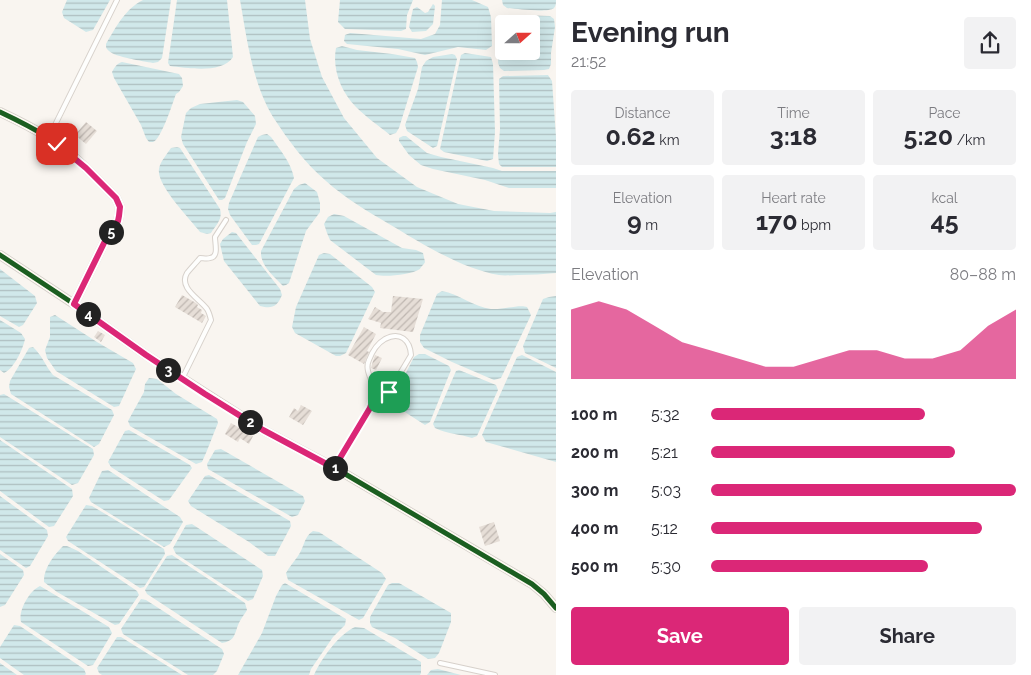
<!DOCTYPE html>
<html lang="en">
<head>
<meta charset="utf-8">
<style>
  :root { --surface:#fff; --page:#f2f2f3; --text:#2b2b33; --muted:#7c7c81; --accent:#db2777 }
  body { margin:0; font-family:Raleway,sans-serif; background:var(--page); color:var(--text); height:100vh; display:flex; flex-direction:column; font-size:19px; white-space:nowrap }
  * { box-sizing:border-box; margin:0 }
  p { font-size:16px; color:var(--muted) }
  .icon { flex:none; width:28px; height:28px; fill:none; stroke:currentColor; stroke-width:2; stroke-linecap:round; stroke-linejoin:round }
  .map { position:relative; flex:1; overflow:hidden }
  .drawer { display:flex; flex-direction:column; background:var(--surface); width:475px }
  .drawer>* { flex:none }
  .needle { width:32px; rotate:69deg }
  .tools { position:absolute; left:495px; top:15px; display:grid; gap:10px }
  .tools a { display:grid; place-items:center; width:45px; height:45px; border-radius:5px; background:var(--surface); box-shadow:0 5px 20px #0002; font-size:25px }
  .pin { position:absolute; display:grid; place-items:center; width:42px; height:42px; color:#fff; margin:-21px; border-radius:10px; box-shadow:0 2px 8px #0006 }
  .km { position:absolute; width:25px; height:25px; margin:-12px; border-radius:50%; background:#222; color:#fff; font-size:14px; line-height:25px; text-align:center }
  .round { display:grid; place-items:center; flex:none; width:52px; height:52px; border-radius:5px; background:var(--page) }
  .head { display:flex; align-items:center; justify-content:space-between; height:85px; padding:0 15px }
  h1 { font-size:28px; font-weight:700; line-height:38px }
  .figures { display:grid; grid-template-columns:repeat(3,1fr); gap:8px; height:85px; padding:5px 15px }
  .figures div { display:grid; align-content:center; border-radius:5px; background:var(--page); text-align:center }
  .figures b { font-size:25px; font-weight:700 }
  .figures small { font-size:14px; font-weight:400 }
  .figures p { font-size:14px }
  .chart { height:140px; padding:10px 15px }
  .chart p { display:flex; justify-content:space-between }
  .chart svg { width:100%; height:90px; margin-top:5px; fill:var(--accent); opacity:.7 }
  .cta { display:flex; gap:10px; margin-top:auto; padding:10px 15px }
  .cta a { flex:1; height:58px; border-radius:5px; background:var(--accent); color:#fff; font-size:20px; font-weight:700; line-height:58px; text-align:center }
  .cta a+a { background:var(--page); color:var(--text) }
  ul { padding:0 15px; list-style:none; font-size:16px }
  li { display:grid; grid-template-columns:80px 60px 1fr; align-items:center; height:38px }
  li i { height:12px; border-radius:6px; background:var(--accent) }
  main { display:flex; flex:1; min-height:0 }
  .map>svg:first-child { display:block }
  .water { fill:url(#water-rules); fill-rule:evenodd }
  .building { fill:url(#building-hatch) }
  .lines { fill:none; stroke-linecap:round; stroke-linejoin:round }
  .lane-casing { stroke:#d7d1cb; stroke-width:6 }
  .street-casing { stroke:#d7d1cb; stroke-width:10 }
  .lane { stroke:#fefefd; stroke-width:4 }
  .street { stroke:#fefefd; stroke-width:8 }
  .cycleway-casing { stroke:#fffaf3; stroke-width:8 }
  .cycleway { stroke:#1b5e20; stroke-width:5 }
  .route-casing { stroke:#fff; stroke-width:10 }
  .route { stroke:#db2777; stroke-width:6 }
</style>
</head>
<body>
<main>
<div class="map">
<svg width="556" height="675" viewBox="0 0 556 675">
  <defs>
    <pattern id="water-rules" width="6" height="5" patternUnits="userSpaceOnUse" patternTransform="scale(1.25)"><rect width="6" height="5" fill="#d0e8ea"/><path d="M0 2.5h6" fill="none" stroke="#aebfc0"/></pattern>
    <pattern id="building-hatch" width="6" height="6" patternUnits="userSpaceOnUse" patternTransform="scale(1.25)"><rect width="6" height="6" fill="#e6ded7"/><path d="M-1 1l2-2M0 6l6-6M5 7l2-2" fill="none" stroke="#bfb7b1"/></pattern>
  </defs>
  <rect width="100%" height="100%" fill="#f9f5f0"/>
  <path class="water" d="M67 0H110L93 30 86 32 64 18 62 12Z
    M143 0H171L162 58 158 62 153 63C143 61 115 57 109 51 106 48 106 48 106 44 116 27 125 9 143 0Z
    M177 0H227L233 57C222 74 188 68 170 66L168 63Z
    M240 0H305L310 39 322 77 344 118 377 158 417 187 458 204 494 211 550 213 556 212V273C543 274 531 275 518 275 512 275 505 276 499 275 462 269 421 243 389 224 367 211 345 198 326 181 305 163 288 140 273 117 252 82 247 39 240 0Z
    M340 0H413L407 15 406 29 401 31 345 29 338 22Z
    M442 0H472L488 7 491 17 492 46 486 50 458 47 425 55 398 49 347 44 344 41 345 35 350 33 421 39 435 34 440 25Z
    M502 0H556C556 3 556 6 554 8 548 13 517 9 507 8L503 5Z
    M433 4 435 6 433 24 426 31 412 32 409 27 413 9 417 7 425 13 428 12Z
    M512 15 550 16 554 19 555 27 551 53V64L549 69 544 70 504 71 500 68 498 63 500 24 504 18ZM504 24H531V51H504Z
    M342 46 357 50 392 54 415 58 417 62 418 67 399 128 396 133 390 135C379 126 366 117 356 107 341 92 332 69 336 48Z
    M465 53 491 57 493 64 495 132 493 159 487 161 444 152 440 149 461 55Z
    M452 54 455 55 457 59 437 146 433 148 407 131 405 125 418 89 422 67 426 61 433 57Z
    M122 62 179 74 182 78 183 86 179 92 176 94C173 102 161 140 153 142 152 142 151 142 149 142L146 138 141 125 114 78 112 72C115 67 116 64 122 62Z
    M548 75 552 81 556 137V167H502L499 164 498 154 500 129 499 79 503 76Z
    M237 100 243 102 255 116 256 124 247 142 225 198 222 200H219L183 144 181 137 186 113 191 108 200 104Z
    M267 134 271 137C280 150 291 162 294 178L259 244 256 245H252L230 215 228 209 229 203 258 137 262 135Z
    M403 136H406L427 153 441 157 493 168 502 171H556V188H509L485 180 433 169 421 165 409 155 399 141V138Z
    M177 147 180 148 220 209C223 219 216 225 211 233L207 234 200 232C190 219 156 185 159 169 160 162 167 154 171 148Z
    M305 183 317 192 320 203V212L306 231 289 283 286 285 283 286C274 276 260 266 261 251L294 189 299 185Z
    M334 214 344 216 402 248 416 250 423 253 425 262C425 263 420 268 420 269 411 275 386 277 376 275L330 240 327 233 324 224 328 217Z
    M232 232 236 233 280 289 282 295C277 307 272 309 260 306L224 261 220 244 223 239Z
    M324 253 330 254 372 287 375 292 346 353 340 356H336L295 333 292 327 296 307 319 255Z
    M0 269 35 296 37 303 23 325 19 327 0 316Z
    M442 291C459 294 474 307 491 309 501 310 520 304 527 307L531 315 501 378 494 380 452 362 424 348 420 342V335L437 294Z
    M556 296V368L525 353 523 346 543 299 549 297Z
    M55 315 97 342 133 363 136 369 119 406 114 407 56 371 47 358 45 350 50 337V317Z
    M0 320 21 333 25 339C23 349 14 369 4 373L0 370Z
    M33 347C42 355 46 367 53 375L112 410 114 415 99 444 94 447 11 394 9 387 10 381 29 348Z
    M419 354H425L449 366 451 370 430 422 425 425 397 407 394 401V396L414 357Z
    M522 355 556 372V462L486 442 482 435 517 357Z
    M459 370 496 385 498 390 477 436 472 438C460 434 447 434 435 428L433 424 456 371Z
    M149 378 157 379 176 394 217 419 218 423C212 437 208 449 202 462L196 464 130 426 128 421 144 392 145 384Z
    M4 394 93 449 94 455 78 483 72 485 0 437V395Z
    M129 430 190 465 192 468 169 500 164 501 111 467 108 462 125 431Z
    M0 440 72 489 73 496 54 526 49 527 0 491Z
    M221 449 303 496 305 501 298 515 292 517 208 469 207 464 215 450Z
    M108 470 180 517 183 522 170 544 164 547 91 502 89 498 102 471Z
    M209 475 290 521 291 526 275 556H268L249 542 191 506 188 501 205 476Z
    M0 496 47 530 48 536 30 566 26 568 0 550Z
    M86 505 92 506 164 549 165 554 144 587 140 588 68 541 66 537Z
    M192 524 262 570 263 576 253 599 248 601 176 554 173 548 186 525Z
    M313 531 319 532 382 573 386 579 363 618 359 620 288 580 286 573C289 567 294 562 298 556 304 548 304 536 313 531Z
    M63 546H67L78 551 137 591 139 595 119 624 115 625 57 592 44 582C43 569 54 555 63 546Z
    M0 554 23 570 24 575 5 605 0 607Z
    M172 555 245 603 247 610C244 615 239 621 237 628 234 637 233 641 222 643L147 594 145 590 167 556Z
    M285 583 346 619 345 625 333 637 311 669 309 675H238L262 633 276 596 282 585Z
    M392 583H399L451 613V622L439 653 435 658 428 659 395 638 372 627 370 623V617L388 585Z
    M40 586 109 627 112 633 93 665 88 666 21 622C18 611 29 591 40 586Z
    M141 599 146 600 222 649 224 654 217 671 213 675H188L123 634 121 629Z
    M14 625 20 626 84 669 86 674 85 675H24L0 658V647Z
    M355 627 364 628 421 662V673L420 675H314C321 659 339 634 355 627Z
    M117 637H121L182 675H102L99 673 97 668Z
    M0 663 17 675H0Z
    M438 669 461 675H427L431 670Z"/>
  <path class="building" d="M86 122 97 131 86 144 75 135Z
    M182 295 196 303 198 305 197 307 202 310 201 313 206 316 202 323 175 307Z
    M393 296 423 299 413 332 380 328 381 323 368 319 375 307 383 312H391Z
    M364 327 376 334 367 351 369 352 364 364 348 355Z
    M98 331 105 335 101 342 94 337Z
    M375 355 382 358 376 370 371 368 373 361Z
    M301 405 312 411 303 425 289 417 294 408 298 411Z
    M231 423 253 436 249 444 240 438 238 442 225 434Z
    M494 522 500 541 485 546 479 527Z"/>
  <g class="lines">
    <g class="lane-casing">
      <path id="lane" d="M49 137 117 0
        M182 379 211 320C210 316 209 312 207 309 200 299 178 288 187 273 191 268 196 263 200 258 203 258 207 259 210 258 219 257 215 244 215 237L226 220
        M335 468C343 454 351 439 360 425 365 416 372 407 374 397 377 384 363 372 369 360 372 352 378 343 385 339 400 331 410 340 411 355L389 392 384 395 374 396
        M440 663 495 675"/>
    </g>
    <g class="street-casing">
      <path id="street" d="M0 112C17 120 33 128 49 138 74 154 95 177 116 198L120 207 119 216 118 221 106 239 74 304
        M0 255 74 304 146 355 263 430 335 468 532 584 544 594 556 608"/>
    </g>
    <use href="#lane" class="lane"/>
    <use href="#street" class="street"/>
    <g class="cycleway-casing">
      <path id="cycleway" d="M0 112C17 120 33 128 49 138 74 154 95 177 116 198L120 207 119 216 118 221 106 239 74 304
        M0 255 74 304 146 355 263 430 335 468 532 584 544 594 556 608"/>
    </g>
    <use href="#cycleway" class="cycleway"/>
  </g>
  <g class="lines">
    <g class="route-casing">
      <path id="route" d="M57 144 86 168 116 198 120 207 119 216 118 221 106 239 74 304 146 355 205 394 263 430 334 468 370 408 374 396 384 395 389 392"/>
    </g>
    <use href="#route" class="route"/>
  </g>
</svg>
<div class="tools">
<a><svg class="needle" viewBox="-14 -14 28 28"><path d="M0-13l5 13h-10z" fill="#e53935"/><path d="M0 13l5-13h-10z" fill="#7c7c81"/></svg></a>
</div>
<div class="pin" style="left:389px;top:392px;background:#1e9e55"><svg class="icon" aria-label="arrive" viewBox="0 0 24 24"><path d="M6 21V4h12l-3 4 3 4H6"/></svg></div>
<div class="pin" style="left:57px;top:144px;background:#d93025"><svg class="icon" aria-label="check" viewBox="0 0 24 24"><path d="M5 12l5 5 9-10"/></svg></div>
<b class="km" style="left:335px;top:468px">1</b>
<b class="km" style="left:250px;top:422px">2</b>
<b class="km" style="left:168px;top:370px">3</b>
<b class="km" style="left:88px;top:314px">4</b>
<b class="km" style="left:111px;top:232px">5</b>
</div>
<section class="drawer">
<div class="head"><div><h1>Evening run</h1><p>21:52</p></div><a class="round"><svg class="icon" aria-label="share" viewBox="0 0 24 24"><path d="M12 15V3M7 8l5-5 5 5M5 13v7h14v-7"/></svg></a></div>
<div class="figures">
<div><p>Distance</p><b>0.62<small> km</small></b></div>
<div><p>Time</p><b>3:18</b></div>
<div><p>Pace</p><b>5:20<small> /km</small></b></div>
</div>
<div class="figures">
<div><p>Elevation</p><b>9<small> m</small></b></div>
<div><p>Heart rate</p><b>170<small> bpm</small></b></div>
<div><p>kcal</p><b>45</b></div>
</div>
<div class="chart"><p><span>Elevation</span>80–88 m</p>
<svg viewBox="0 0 160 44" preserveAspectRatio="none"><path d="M0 44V10L10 6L20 10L30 18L40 26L50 30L60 34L70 38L80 38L90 34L100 30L110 30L120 34L130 34L140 30L150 18L160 10V44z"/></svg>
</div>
<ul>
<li><b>100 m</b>5:32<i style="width:70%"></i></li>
<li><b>200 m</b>5:21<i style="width:80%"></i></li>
<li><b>300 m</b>5:03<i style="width:100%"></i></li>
<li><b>400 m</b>5:12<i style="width:89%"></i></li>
<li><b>500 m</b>5:30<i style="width:71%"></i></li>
</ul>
<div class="cta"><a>Save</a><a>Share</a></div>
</section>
</main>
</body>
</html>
